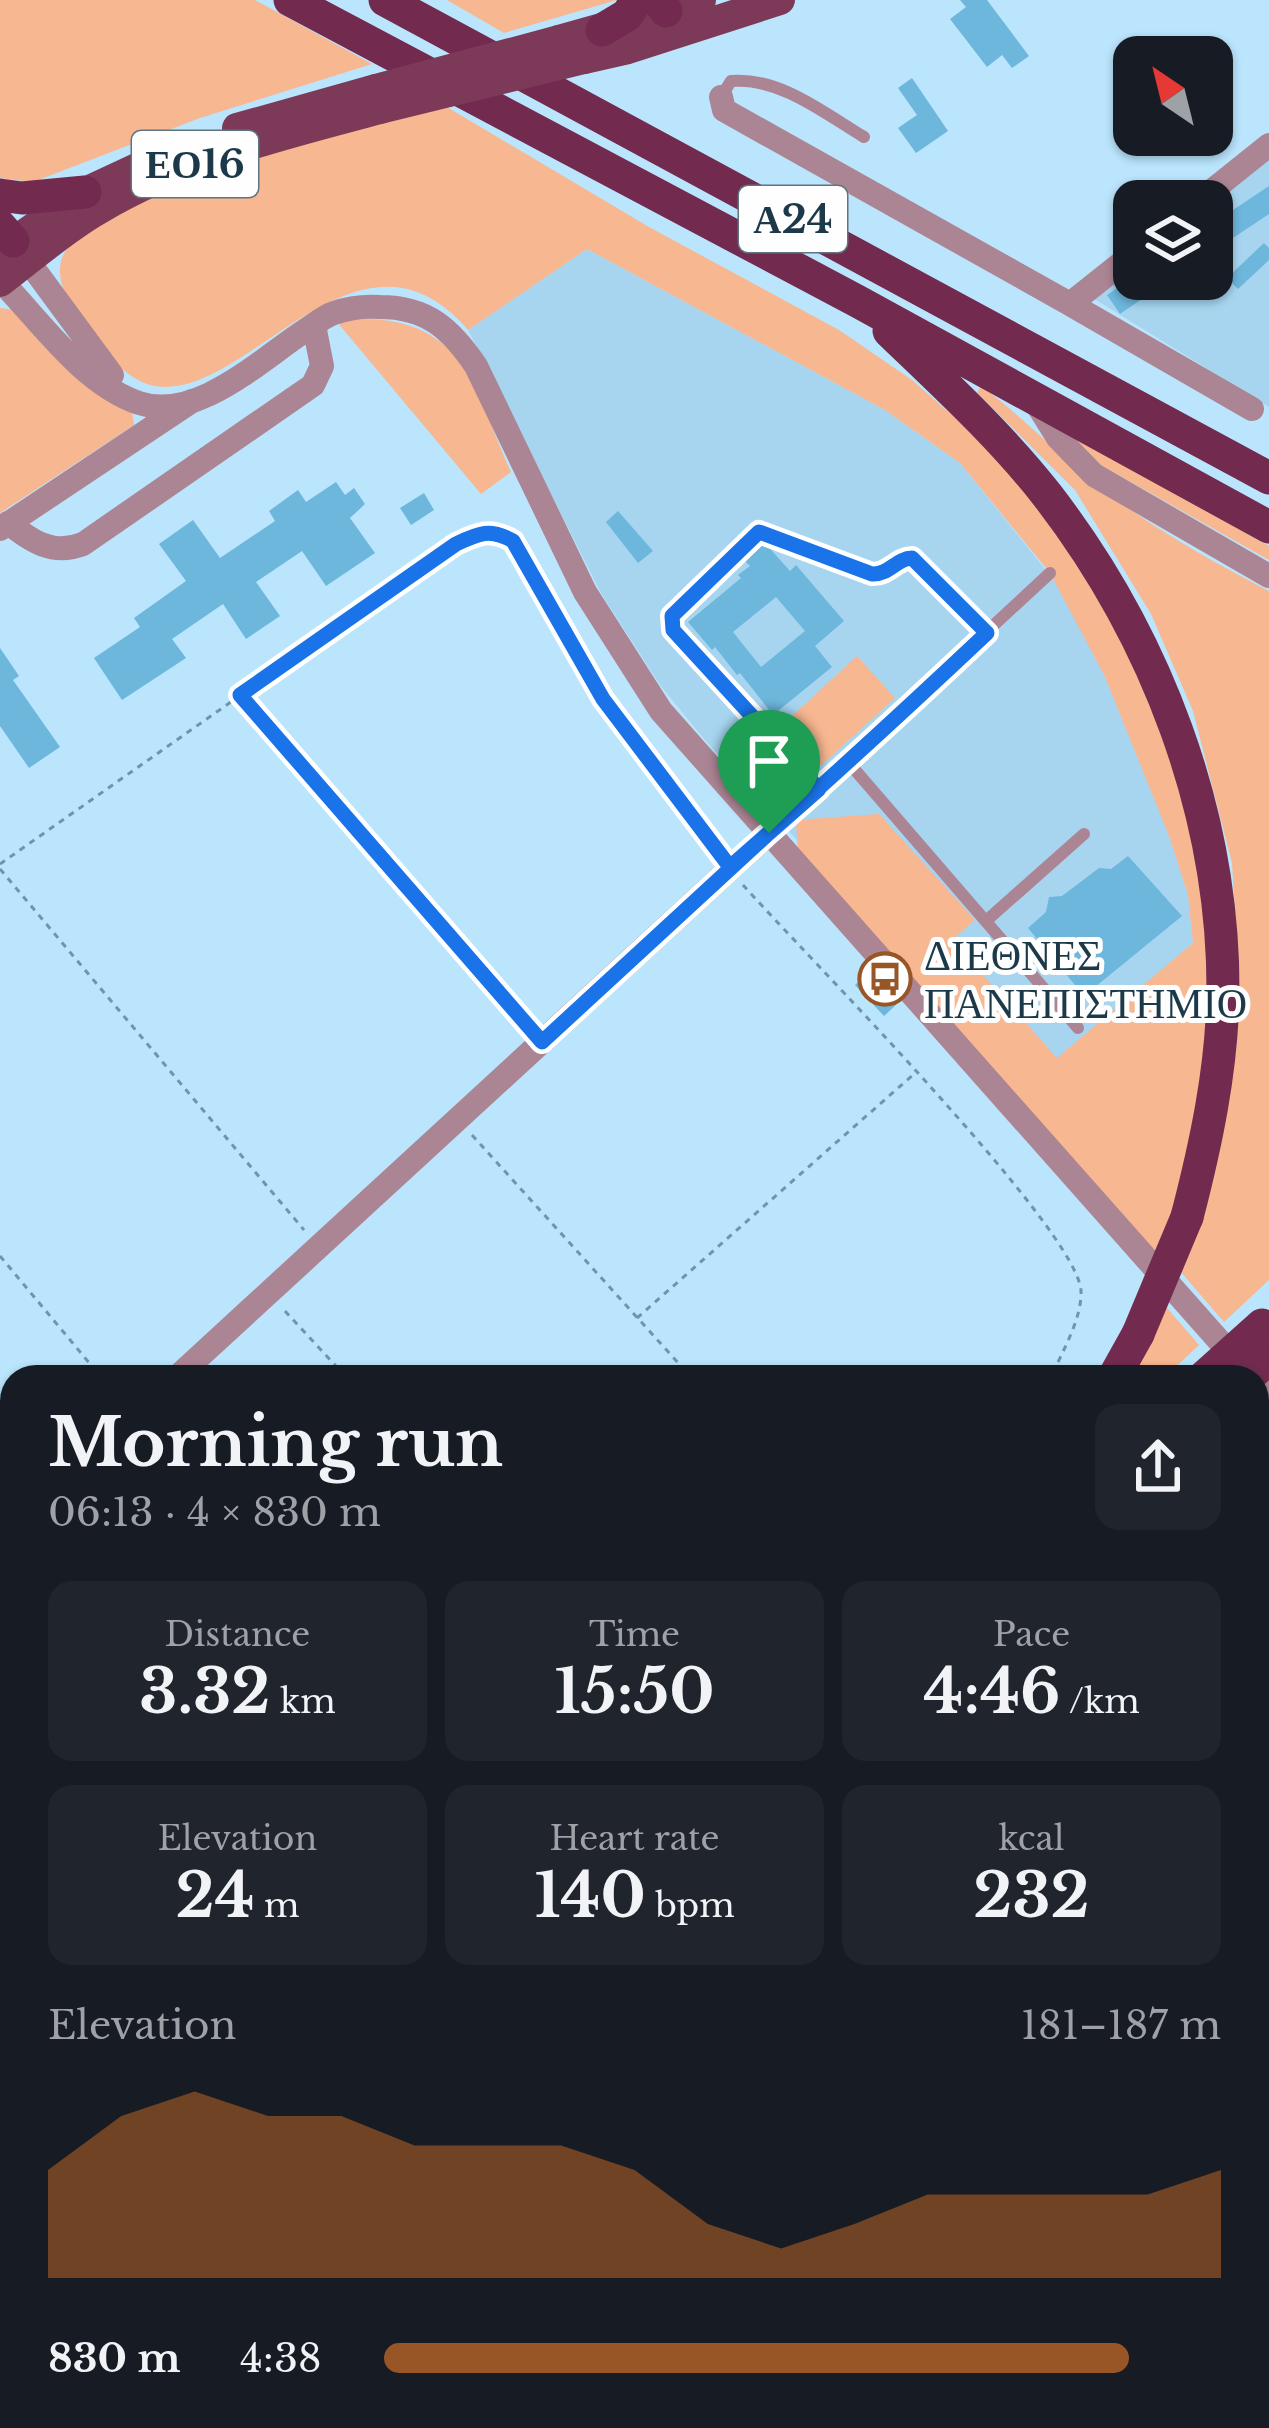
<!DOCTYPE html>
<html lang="en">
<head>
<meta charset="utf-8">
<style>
  :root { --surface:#171b24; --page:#20242c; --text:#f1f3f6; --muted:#9ea1a6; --accent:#985526 }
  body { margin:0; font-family:"Libre Baskerville",serif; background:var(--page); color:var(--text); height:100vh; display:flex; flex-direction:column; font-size:45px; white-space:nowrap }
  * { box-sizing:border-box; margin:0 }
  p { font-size:39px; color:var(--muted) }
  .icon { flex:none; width:66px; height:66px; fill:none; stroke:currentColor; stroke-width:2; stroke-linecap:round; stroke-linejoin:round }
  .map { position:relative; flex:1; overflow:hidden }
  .drawer { position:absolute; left:0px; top:1365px; width:1269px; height:1065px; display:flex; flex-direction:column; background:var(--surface); border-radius:36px 36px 0 0; box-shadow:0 3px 9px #0004 }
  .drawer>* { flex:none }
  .needle { width:78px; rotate:325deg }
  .fabs { position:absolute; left:1113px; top:36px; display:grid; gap:24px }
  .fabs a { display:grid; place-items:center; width:120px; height:120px; border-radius:24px; background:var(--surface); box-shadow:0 3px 9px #0004; font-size:60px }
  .pin { position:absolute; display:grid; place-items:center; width:102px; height:102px; color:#fff; margin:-123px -51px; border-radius:50% 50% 50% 0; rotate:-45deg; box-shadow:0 0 12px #0007 }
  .pin .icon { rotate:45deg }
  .round { display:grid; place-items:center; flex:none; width:126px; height:126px; border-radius:24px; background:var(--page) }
  .summary { display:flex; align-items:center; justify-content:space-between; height:204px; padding:0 48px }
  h1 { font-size:66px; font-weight:700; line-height:90px }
  .stats { display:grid; grid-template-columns:repeat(3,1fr); gap:18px; height:204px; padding:12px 48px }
  .stats div { display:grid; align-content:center; border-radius:24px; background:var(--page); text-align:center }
  .stats b { font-size:60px; font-weight:700 }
  .stats small { font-size:33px; font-weight:400 }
  .stats p { font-size:33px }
  .chart { height:336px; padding:24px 48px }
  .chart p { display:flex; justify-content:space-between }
  .chart svg { width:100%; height:216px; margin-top:12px; fill:var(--accent); opacity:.7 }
  ul { padding:0 48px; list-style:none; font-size:39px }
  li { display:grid; grid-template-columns:192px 144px 1fr; align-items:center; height:90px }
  li i { height:30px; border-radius:15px; background:var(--accent) }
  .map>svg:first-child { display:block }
  .built { fill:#a7d5f0 }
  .green { fill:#f7b790 }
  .building { fill:#6db6dc; fill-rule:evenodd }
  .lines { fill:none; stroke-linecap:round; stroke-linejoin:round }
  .path { stroke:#7095aa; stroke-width:3; stroke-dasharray:6 6; stroke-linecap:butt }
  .service { stroke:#ac8594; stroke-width:12 }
  .minor { stroke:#ac8594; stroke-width:24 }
  .tertiary { stroke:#ac8594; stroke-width:24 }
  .primary { stroke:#7c3a58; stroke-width:30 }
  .trunk { stroke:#722b4e; stroke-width:33 }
  .primary-bridge { stroke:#7c3a58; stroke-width:30 }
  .trunk-bridge { stroke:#722b4e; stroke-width:33 }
  .route-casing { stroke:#fff; stroke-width:24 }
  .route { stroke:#1a73e8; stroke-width:15 }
  .labels { text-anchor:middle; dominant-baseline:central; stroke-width:10; stroke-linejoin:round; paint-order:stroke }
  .shield { fill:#fefefe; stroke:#5f747f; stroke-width:3 }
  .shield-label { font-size:39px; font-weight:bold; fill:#1b3949 }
  .poi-label { font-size:42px; fill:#1b3949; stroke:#fefefe; text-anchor:start }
</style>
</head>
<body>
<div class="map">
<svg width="1269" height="2428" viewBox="0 0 1269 2428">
  <rect width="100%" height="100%" fill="#bae5fd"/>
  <path class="built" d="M1269 157V407L1088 295 1134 260V279H1212V201Z
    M587 249 885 410 960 463 1057 584 1105 677 1169 835 1188 895 1193 943 1152 1191 796 839 704 739 660 685 602 595 468 330Z
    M1257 2225 1269 2238V2297L1257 2308Z
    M402 2418H576L585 2428H411Z"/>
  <path class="green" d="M0 0H255L372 64 200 118 33 182 0 178Z
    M447 0H617L504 33Z
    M440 103 649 227 839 330 912 380 1003 460 1103 595 1187 793 1208 917 1206 1083 1159 1262 798 853 796 820 879 814 975 920 952 940 1057 1058 1193 943 1188 895 1169 836 1105 677 1050 573 960 463 885 410 587 249 468 330C339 179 207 482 110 355 91 330 53 296 61 261 67 231 173 179 203 168 280 141 362 124 440 103Z
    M0 308 16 310 132 411 134 425 0 513Z
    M362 319C466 319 475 392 511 472L481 494 337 322Z
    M981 386C1019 414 1050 447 1087 477 1142 522 1205 558 1269 591V1280L1224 1322 1180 1271 1236 1051 1240 989 1232 863 1193 711 1151 614 1075 490 977 393Z
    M1064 431 1269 546V560L1090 459Z
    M857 656 895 698 815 771 777 730Z
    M1167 1308 1199 1345 1165 1377H1130Z
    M0 2240 12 2253V2351L0 2361Z"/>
  <path class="building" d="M960 0H987L1029 56 1012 68 1002 55 987 67 950 19 966 7Z
    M912 78 948 131 916 153 898 128 917 115 898 88Z
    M1269 186V214L1212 252V224Z
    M1264 243 1269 248V260L1238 289 1227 278Z
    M1130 279H1171L1120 314 1107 295Z
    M336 482 345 495 354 488 365 504 350 518 375 553 326 586 302 551 256 582 280 616 246 639 223 604 172 639 186 658 122 700 94 658 140 627 134 618 186 581 159 544 193 520 220 558 275 521 269 511 298 490 306 502Z
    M424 493 434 510 411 525 400 508Z
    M618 511 653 551 638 563 606 522Z
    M765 543 790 571 796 565 844 621 815 646 832 667 773 715 740 673 737 675 715 647 712 650 688 622 741 578 738 575 750 566 744 560ZM776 597 805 631 761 667 733 632Z
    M0 648 19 676 13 680 60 747 29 768 0 726Z
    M1128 856 1182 916 1084 996 1028 928 1046 912 1049 897 1062 896 1099 868 1111 869Z
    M870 971 898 1003 884 1016 855 985Z"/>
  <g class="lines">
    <path class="path" d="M241 696 526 1024
      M0 864 456 544C479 533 490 527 513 541L603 699 716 849
      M0 869 304 1230
      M743 885C799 948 1078 1229 1081 1291 1082 1319 1062 1352 1051 1377
      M472 1135 691 1377
      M0 1256 101 1377
      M285 1311 346 1377
      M637 1318 914 1074
      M0 2374 12 2363"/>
    <path class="service" d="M721 97 731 81C780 77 824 113 864 137
      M849 763 1078 1028
      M819 789 671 626 672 616 753 536 765 532 872 574C889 575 897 558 912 558L987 633
      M769 833 1050 573
      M986 921 1084 834"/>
    <path class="minor" d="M721 97 724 110 1070 304
      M1199 201 1269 145
      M1134 253 1070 304 1252 409
      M1033 398 1058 438 1094 475 1269 576
      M8 523C32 541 52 556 83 544L313 385 322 366 314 325
      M0 529 192 401
      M177 1377 769 833
      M0 1541 12 1529
      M0 1566 12 1579"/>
    <path class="tertiary" d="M28 261 112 375
      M1 281C41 322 83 384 139 403 196 422 259 361 303 332 313 326 324 316 334 313 348 308 366 306 380 307 427 307 451 329 476 366L585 592 661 711 1238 1362
      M1257 1383 1269 1396
      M1257 1443 1269 1432
      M165 2428 176 2418"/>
    <path class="primary" d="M559 40 701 0
      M584 59 628 49 780 0
      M237 128 376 89
      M0 251 85 192 186 145
      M0 282C32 258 63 230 98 210 185 158 283 135 380 109"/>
    <path class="trunk" d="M290 0 857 301 1269 527
      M385 0 1269 478
      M658 0 666 11
      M602 30 627 15 637 0
      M0 195 22 198 85 192
      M0 226 13 241
      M889 331C943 383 1001 436 1047 495 1156 636 1224 813 1223 993 1222 1069 1206 1144 1187 1217
      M1114 1377 1138 1334
      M24 2428 35 2418
      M80 2428 91 2418"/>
    <path class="primary-bridge" d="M376 89 559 40
      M380 109 584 59"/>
    <path class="trunk-bridge" d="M1138 1334 1187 1217
      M1204 1377 1262 1325
      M1248 1377 1269 1358"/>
  </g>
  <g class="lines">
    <g class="route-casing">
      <path id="route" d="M769 833 542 1042 240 695 456 544C479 533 490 528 513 541L603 699 730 867C817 791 902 713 987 633L912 558C897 558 889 575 872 574L759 532 672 616 673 630 819 789 769 833"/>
    </g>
    <use href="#route" class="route"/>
  </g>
  <defs>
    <g id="bus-ring" transform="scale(2.7)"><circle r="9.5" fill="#fefefe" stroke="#985526" stroke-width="1.5"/><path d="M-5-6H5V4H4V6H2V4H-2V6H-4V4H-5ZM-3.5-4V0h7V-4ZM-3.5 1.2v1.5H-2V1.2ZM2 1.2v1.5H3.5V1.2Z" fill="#985526"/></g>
  </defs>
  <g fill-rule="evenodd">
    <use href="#bus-ring" x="885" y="979"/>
  </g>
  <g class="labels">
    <g class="shield">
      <rect x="132" y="131" width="126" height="66" rx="9"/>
      <rect x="739" y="186" width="108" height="66" rx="9"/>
    </g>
    <g class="shield-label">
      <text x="195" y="164">ΕΟ16</text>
      <text x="793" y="219">Α24</text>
    </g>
    <g class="poi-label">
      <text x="924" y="955">ΔΙΕΘΝΕΣ<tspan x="924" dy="48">ΠΑΝΕΠΙΣΤΗΜΙΟ</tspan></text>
    </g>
  </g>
</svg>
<div class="fabs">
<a><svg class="needle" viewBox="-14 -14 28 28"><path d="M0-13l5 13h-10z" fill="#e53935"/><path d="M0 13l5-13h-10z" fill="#9ea1a6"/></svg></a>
<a><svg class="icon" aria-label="layers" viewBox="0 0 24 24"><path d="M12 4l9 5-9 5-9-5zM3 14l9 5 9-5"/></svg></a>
</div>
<div class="pin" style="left:769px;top:833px;background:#1e9e55"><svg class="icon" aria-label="arrive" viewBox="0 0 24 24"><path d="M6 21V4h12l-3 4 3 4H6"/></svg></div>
<section class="drawer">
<div class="summary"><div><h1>Morning run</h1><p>06:13 · 4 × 830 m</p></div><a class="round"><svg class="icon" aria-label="share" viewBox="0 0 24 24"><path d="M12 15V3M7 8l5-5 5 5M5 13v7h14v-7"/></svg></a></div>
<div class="stats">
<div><p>Distance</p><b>3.32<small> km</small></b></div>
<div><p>Time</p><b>15:50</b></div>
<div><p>Pace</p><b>4:46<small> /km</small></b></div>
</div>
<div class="stats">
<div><p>Elevation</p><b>24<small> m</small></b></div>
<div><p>Heart rate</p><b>140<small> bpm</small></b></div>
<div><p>kcal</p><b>232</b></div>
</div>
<div class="chart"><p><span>Elevation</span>181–187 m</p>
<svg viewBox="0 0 160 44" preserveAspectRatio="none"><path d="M0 44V22L10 11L20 6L30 11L40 11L50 17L60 17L70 17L80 22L90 33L100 38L110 33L120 27L130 27L140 27L150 27L160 22V44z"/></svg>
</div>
<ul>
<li><b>830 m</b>4:38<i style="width:89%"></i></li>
</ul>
</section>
</div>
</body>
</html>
